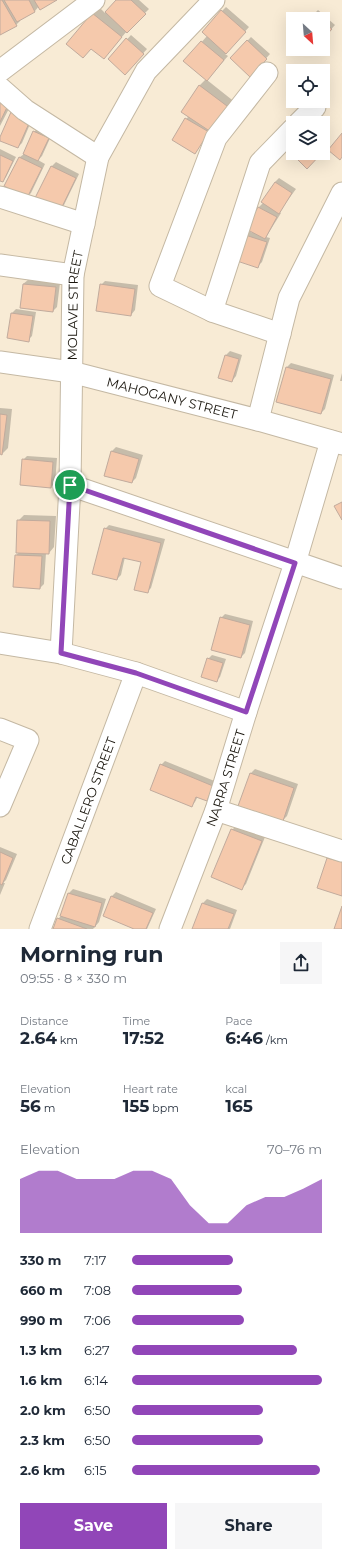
<!DOCTYPE html>
<html lang="en">
<head>
<meta charset="utf-8">
<style>
  :root { --surface:#fff; --page:#f6f6f7; --text:#1f2937; --muted:#747a83; --accent:#9146b8 }
  body { margin:0; font-family:Montserrat,sans-serif; background:var(--page); color:var(--text); height:100vh; display:flex; flex-direction:column; font-size:15px; white-space:nowrap }
  * { box-sizing:border-box; margin:0 }
  p { font-size:13px; color:var(--muted) }
  .icon { flex:none; width:22px; height:22px; fill:none; stroke:currentColor; stroke-width:2; stroke-linecap:round; stroke-linejoin:round }
  .map { position:relative; height:929px; overflow:hidden }
  .drawer { display:flex; flex-direction:column; background:var(--surface); flex:1 }
  .drawer>* { flex:none }
  .needle { width:26px; rotate:154deg }
  .buttons { position:absolute; left:286px; top:12px; display:grid; gap:8px }
  .buttons a { display:grid; place-items:center; width:44px; height:44px; border-radius:0px; background:var(--surface); box-shadow:0 4px 16px #0002; font-size:20px }
  .pin { position:absolute; display:grid; place-items:center; width:34px; height:34px; color:#fff; margin:-17px; border:2px solid #fff; border-radius:50%; box-shadow:0 1px 4px #0007 }
  .round { display:grid; place-items:center; flex:none; width:42px; height:42px; border-radius:0px; background:var(--page) }
  .headline { display:flex; align-items:center; justify-content:space-between; height:68px; padding:0 20px }
  h1 { font-size:22px; font-weight:700; line-height:30px }
  .stats { display:grid; grid-template-columns:repeat(3,1fr); gap:6px; height:68px; padding:4px 20px }
  .stats div { display:grid; align-content:center }
  .stats b { font-size:17px; font-weight:700 }
  .stats small { font-size:11px; font-weight:400 }
  .stats p { font-size:11px }
  .chart { height:112px; padding:8px 20px }
  .chart p { display:flex; justify-content:space-between }
  .chart svg { width:100%; height:72px; margin-top:4px; fill:var(--accent); opacity:.7 }
  .primary-button { display:flex; gap:8px; margin-top:auto; padding:8px 20px }
  .primary-button a { flex:1; height:46px; border-radius:0px; background:var(--accent); color:#fff; font-size:16px; font-weight:700; line-height:46px; text-align:center }
  .primary-button a+a { background:var(--page); color:var(--text) }
  ul { padding:0 20px; list-style:none; font-size:13px }
  li { display:grid; grid-template-columns:64px 48px 1fr; align-items:center; height:30px }
  li i { height:10px; border-radius:5px; background:var(--accent) }
  .map>svg:first-child { display:block }
  .shadow { fill:#0003 }
  .building { fill:#f5c9ac; stroke:#c1ab9d }
  .lines { fill:none; stroke-linecap:round; stroke-linejoin:round }
  .minor-casing { stroke:#c4b8a3; stroke-width:23 }
  .minor { stroke:#fff; stroke-width:21 }
  .route-casing { stroke:#fff; stroke-width:8 }
  .route { stroke:#9146b8; stroke-width:5 }
  .labels { text-anchor:middle; dominant-baseline:central; stroke-width:4; stroke-linejoin:round; paint-order:stroke }
  .street-label { font-size:13px; fill:#1a160e; stroke:#fff }
</style>
</head>
<body>
<div class="map">
<svg width="342" height="929" viewBox="0 0 342 929">
  <rect width="100%" height="100%" fill="#f8ebd5"/>
  <path class="shadow" d="M0 0H55L39 6 35 11 19 20 20 21 16 25 0 34Z
    M117 0H139L149 9 127 31 109 52 68 44 99 7 105 13Z
    M226 7 249 27 225 54 228 56 207 80 236 103 210 130 195 153 186 119 189 116 183 112 200 85 206 79 185 61 207 36 222 11Z
    M318 10 335 25 323 38V19H309Z
    M131 35 147 49 129 69 109 59Z
    M251 37 270 54 250 76 231 58Z
    M306 49H313L309 52Z
    M0 90 15 97 0 126Z
    M33 117 22 143 18 147 0 140Z
    M38 128 52 134 42 156 38 160 45 164 31 193 27 197 6 186 20 157 24 154 34 132Z
    M323 137 330 144 323 151Z
    M0 149 16 157 6 177 2 181 0 180Z
    M56 162 79 174 64 205 60 209 36 198 52 166Z
    M279 178 296 189 279 212 281 213 266 237 270 238 262 262 258 266 244 230 254 233 247 228 259 207 263 203 275 182Z
    M28 280 60 283 57 307 53 311 23 284Z
    M105 281 138 285 135 310 131 315 101 285Z
    M16 309 36 312 32 336 28 340 8 337 12 313Z
    M230 351 242 355 236 376 232 381 219 377 226 355Z
    M291 363 334 375 325 409 321 413 287 367Z
    M342 373V381H340Z
    M0 408 12 409 8 448 2 454 0 453Z
    M116 447 143 455 136 478 132 482 105 475 112 451Z
    M27 456 57 458 55 483 51 487 23 460Z
    M24 515 56 516 54 547 49 553H46L44 584 40 588 16 555 20 552 18 521Z
    M109 525 165 539 151 588 147 592 142 562 125 557 121 575 117 579 105 529Z
    M225 614 253 621 245 653 241 657 221 618Z
    M212 655 226 659 220 677 216 681 208 659Z
    M165 761 217 782 211 796 207 800 198 796 195 802 191 806 161 765Z
    M255 769 298 784 287 816 283 820 251 773Z
    M236 826 265 837 246 884 242 888 232 830Z
    M0 847 17 854 6 880 3 883H5L0 895Z
    M73 889 106 899 99 922 93 929H54L58 919 62 915 69 893Z
    M116 892 156 909 147 929H136L104 916 112 896Z
    M207 899 237 910 230 929H193L203 903Z"/>
  <path class="building" d="M0 0H2L17 26 0 35Z
    M4 0H29L35 12 17 22Z
    M34 0H57L40 10Z
    M116 0H131L146 14 127 33 105 12Z
    M221 10 246 32 226 54 202 32Z
    M92 13 122 37 104 59 91 49 83 58 66 44Z
    M313 13 320 19H308Z
    M323 22 332 29 323 39Z
    M126 38 144 54 125 75 108 59Z
    M247 40 267 59 250 77 230 58Z
    M201 41 224 60 207 81 183 61Z
    M199 85 231 109 214 134 181 112Z
    M0 99 9 103 0 122Z
    M11 112 30 121 18 148 0 141V137Z
    M185 118 209 132 195 154 172 140Z
    M33 131 49 138 38 161 23 154Z
    M342 133V157L340 160 328 150Z
    M293 137V153H322L307 169 284 146Z
    M0 155 13 161 3 182 0 181Z
    M19 157 42 168 27 198 4 186Z
    M51 166 76 178 60 211 35 198Z
    M275 182 292 193 279 214 261 202Z
    M258 207 277 217 265 239 246 229Z
    M239 233 267 242 258 268 231 259Z
    M23 284 56 287 53 312 20 308Z
    M100 284 135 289 131 316 96 311Z
    M11 313 33 316 29 342 7 338Z
    M225 355 239 359 232 382 218 378Z
    M286 367 331 379 321 414 276 402Z
    M0 414 7 415 2 455 0 454Z
    M111 451 139 459 132 483 104 476Z
    M22 459 53 462 51 488 20 485Z
    M342 502V520L334 506Z
    M17 520 50 521 49 554 16 553Z
    M104 528 161 543 148 593 134 590 141 562 123 558 117 580 92 574Z
    M15 555 42 556 40 589 13 587Z
    M220 617 250 625 241 658 211 650Z
    M207 658 223 663 217 682 201 677Z
    M160 764 213 786 207 801 196 797 192 807 150 790Z
    M250 773 294 788 283 821 238 806Z
    M231 829 262 841 242 890 211 877Z
    M0 852 13 858 2 885 0 884Z
    M327 858 342 862V896L317 888Z
    M68 893 102 903 95 927 60 916Z
    M111 896 153 913 146 929H134L103 916Z
    M202 903 234 914 228 929H192Z
    M342 906V929H334Z
    M57 918 87 929H53Z"/>
  <g class="lines">
    <g class="minor-casing">
      <g id="minor">
        <path d="M0 71 94 0"/>
        <path d="M267 73 216 138 160 286 212 311 280 334"/>
        <path d="M0 88 25 110 98 157"/>
        <path d="M299 123 315 107"/>
        <path d="M0 197 84 224"/>
        <path d="M0 265 73 275"/>
        <path d="M212 311 260 163 293 129"/>
        <path id="s1" d="M0 362 71 372 258 420 342 444"/>
        <path d="M258 420 289 298 342 193"/>
        <path d="M70 485 342 578"/>
        <path d="M0 643 61 653 136 673 246 712"/>
        <path id="s2" d="M61 653 70 485 73 275 98 157 146 71 214 0"/>
        <path d="M0 729 28 740 0 806"/>
        <path d="M216 810 342 851"/>
        <path id="s3" d="M40 929 136 673"/>
        <path id="s4" d="M170 929 216 810 246 712 295 563 331 441"/>
      </g>
    </g>
    <use href="#minor" class="minor"/>
  </g>
  <g class="lines">
    <g class="route-casing">
      <path id="route" d="M70 485 295 563 246 712 136 673 61 653Z"/>
    </g>
    <use href="#route" class="route"/>
  </g>
  <g class="labels">
    <g class="street-label">
      <text stroke="none"><textPath href="#s2" startOffset="348">MOLAVE STREET</textPath></text>
      <text stroke="none"><textPath href="#s1" startOffset="176">MAHOGANY STREET</textPath></text>
      <text stroke="none"><textPath href="#s4" startOffset="161">NARRA STREET</textPath></text>
      <text stroke="none"><textPath href="#s3" startOffset="137">CABALLERO STREET</textPath></text>
    </g>
  </g>
</svg>
<div class="buttons">
<a><svg class="needle" viewBox="-14 -14 28 28"><path d="M0-13l5 13h-10z" fill="#e53935"/><path d="M0 13l5-13h-10z" fill="#747a83"/></svg></a>
<a><svg class="icon" aria-label="locate" viewBox="0 0 24 24"><circle cx="12" cy="12" r="6"/><path d="M12 2v4M12 18v4M2 12h4M18 12h4"/></svg></a>
<a><svg class="icon" aria-label="layers" viewBox="0 0 24 24"><path d="M12 4l9 5-9 5-9-5zM3 14l9 5 9-5"/></svg></a>
</div>
<div class="pin" style="left:70px;top:485px;background:#1e9e55"><svg class="icon" aria-label="arrive" viewBox="0 0 24 24"><path d="M6 21V4h12l-3 4 3 4H6"/></svg></div>
</div>
<section class="drawer">
<div class="headline"><div><h1>Morning run</h1><p>09:55 · 8 × 330 m</p></div><a class="round"><svg class="icon" aria-label="share" viewBox="0 0 24 24"><path d="M12 15V3M7 8l5-5 5 5M5 13v7h14v-7"/></svg></a></div>
<div class="stats">
<div><p>Distance</p><b>2.64<small> km</small></b></div>
<div><p>Time</p><b>17:52</b></div>
<div><p>Pace</p><b>6:46<small> /km</small></b></div>
</div>
<div class="stats">
<div><p>Elevation</p><b>56<small> m</small></b></div>
<div><p>Heart rate</p><b>155<small> bpm</small></b></div>
<div><p>kcal</p><b>165</b></div>
</div>
<div class="chart"><p><span>Elevation</span>70–76 m</p>
<svg viewBox="0 0 160 44" preserveAspectRatio="none"><path d="M0 44V11L10 6L20 6L30 11L40 11L50 11L60 6L70 6L80 11L90 27L100 38L110 38L120 27L130 22L140 22L150 17L160 11V44z"/></svg>
</div>
<ul>
<li><b>330 m</b>7:17<i style="width:53%"></i></li>
<li><b>660 m</b>7:08<i style="width:58%"></i></li>
<li><b>990 m</b>7:06<i style="width:59%"></i></li>
<li><b>1.3 km</b>6:27<i style="width:87%"></i></li>
<li><b>1.6 km</b>6:14<i style="width:100%"></i></li>
<li><b>2.0 km</b>6:50<i style="width:69%"></i></li>
<li><b>2.3 km</b>6:50<i style="width:69%"></i></li>
<li><b>2.6 km</b>6:15<i style="width:99%"></i></li>
</ul>
<div class="primary-button"><a>Save</a><a>Share</a></div>
</section>
</body>
</html>
